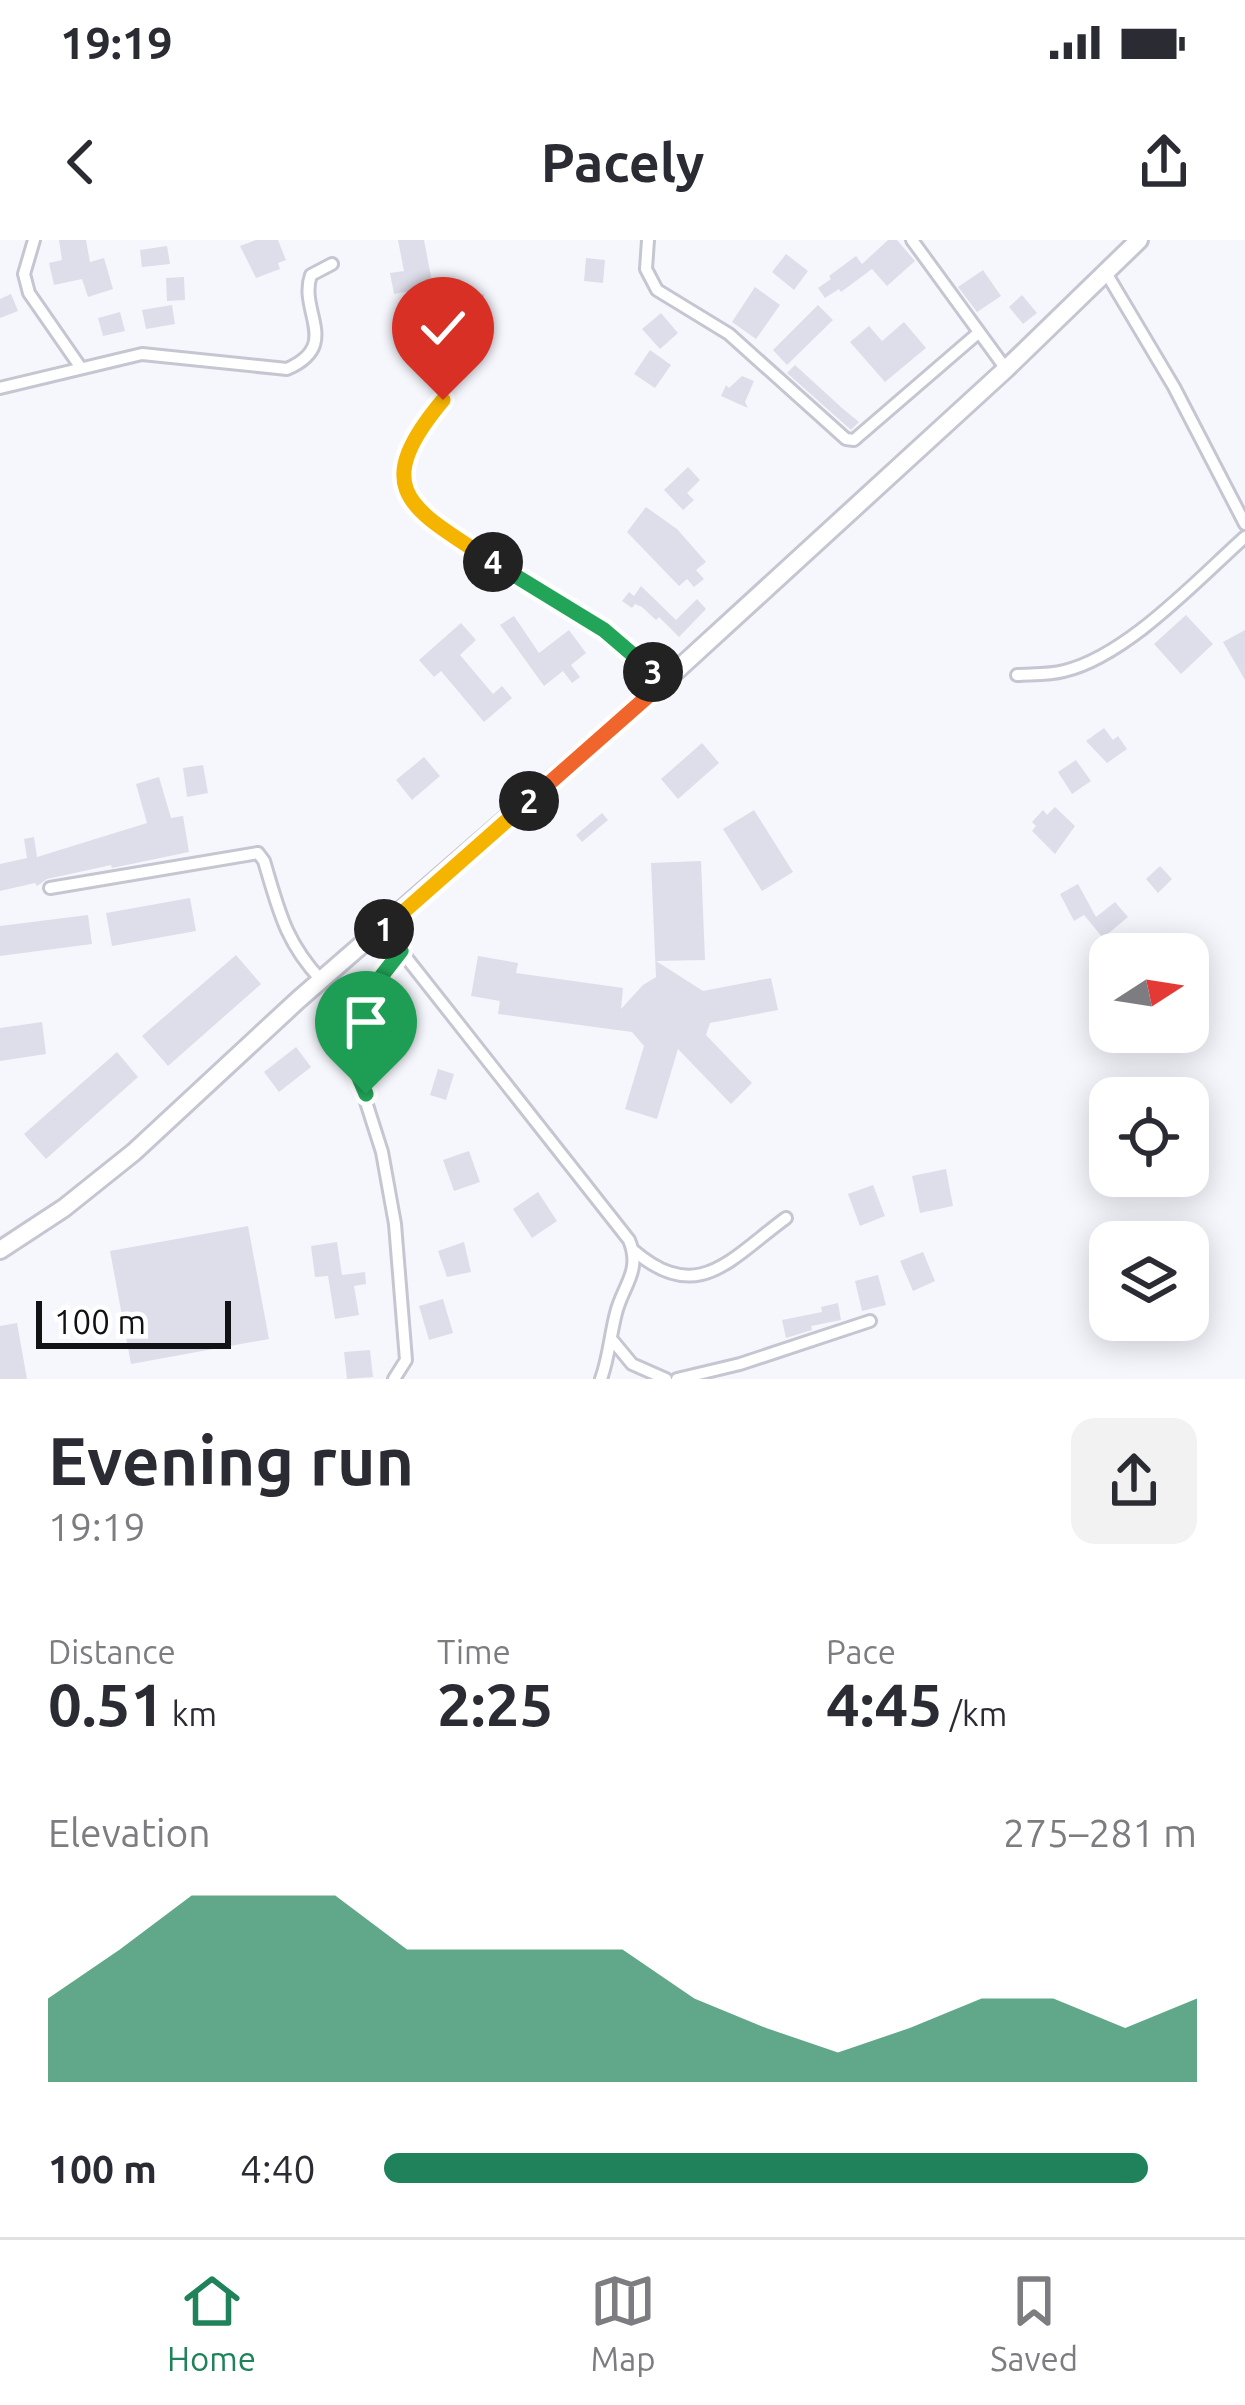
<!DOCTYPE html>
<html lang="en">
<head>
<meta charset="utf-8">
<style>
  :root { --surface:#fff; --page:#f2f2f3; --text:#2b2b33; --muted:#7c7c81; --line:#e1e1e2; --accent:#1f825a }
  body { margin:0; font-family:Ubuntu,sans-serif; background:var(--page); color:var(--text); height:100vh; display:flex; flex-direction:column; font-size:45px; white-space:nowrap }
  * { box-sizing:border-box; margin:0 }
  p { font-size:39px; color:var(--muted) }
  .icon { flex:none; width:66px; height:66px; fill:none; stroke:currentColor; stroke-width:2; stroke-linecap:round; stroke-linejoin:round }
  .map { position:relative; height:1139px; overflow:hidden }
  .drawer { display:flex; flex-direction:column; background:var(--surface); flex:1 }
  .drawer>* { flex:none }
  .needle { width:78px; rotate:78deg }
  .controls { position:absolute; left:1089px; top:693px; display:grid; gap:24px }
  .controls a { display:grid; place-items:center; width:120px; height:120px; border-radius:24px; background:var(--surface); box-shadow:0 6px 30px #0003; font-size:60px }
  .scale { position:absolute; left:36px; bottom:30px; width:195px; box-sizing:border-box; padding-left:12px; border:6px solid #111215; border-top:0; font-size:33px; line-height:42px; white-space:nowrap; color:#111215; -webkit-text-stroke:9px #fff; paint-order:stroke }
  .pin { position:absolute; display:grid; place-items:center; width:102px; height:102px; color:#fff; margin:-123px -51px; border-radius:50% 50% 50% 0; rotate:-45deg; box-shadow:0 0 12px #0007 }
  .pin .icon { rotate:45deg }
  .km { position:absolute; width:60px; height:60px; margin:-30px; border-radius:50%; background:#222; color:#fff; font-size:33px; line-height:60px; text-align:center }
  .round { display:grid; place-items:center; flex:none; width:126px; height:126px; border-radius:24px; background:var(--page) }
  .overview { display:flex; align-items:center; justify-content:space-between; height:204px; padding:0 48px }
  h1 { font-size:66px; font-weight:700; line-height:90px }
  .metrics { display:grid; grid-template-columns:repeat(3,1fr); gap:18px; height:204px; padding:12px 48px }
  .metrics div { display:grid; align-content:center }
  .metrics b { font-size:60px; font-weight:700 }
  .metrics small { font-size:33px; font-weight:400 }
  .metrics p { font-size:33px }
  .chart { height:336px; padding:24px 48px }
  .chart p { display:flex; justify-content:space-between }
  .chart svg { width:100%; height:216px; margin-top:12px; fill:var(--accent); opacity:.7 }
  ul { padding:0 48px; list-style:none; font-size:39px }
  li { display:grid; grid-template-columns:192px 144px 1fr; align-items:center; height:90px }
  li i { height:30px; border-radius:15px; background:var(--accent) }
  .status { display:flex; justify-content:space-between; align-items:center; height:84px; padding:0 60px; background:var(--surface); direction:ltr }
  .status svg { height:33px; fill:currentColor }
  header { display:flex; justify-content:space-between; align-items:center; height:156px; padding:0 48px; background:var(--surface); font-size:54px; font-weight:700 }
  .menu { display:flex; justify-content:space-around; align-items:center; height:168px; border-top:3px solid var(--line); background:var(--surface); font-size:33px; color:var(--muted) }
  .menu a { display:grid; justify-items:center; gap:6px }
  .menu .selected { color:var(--accent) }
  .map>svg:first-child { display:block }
  .building { fill:#dddee9 }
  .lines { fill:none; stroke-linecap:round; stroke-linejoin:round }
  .minor-casing { stroke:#c5c6d1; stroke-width:16 }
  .primary-casing { stroke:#c5c6d1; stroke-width:22 }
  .minor { stroke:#fff; stroke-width:10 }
  .primary { stroke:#fff; stroke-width:16 }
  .split-1-casing { stroke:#fff; stroke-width:24 }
  .split-2-casing { stroke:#fff; stroke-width:24 }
  .split-3-casing { stroke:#fff; stroke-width:24 }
  .split-4-casing { stroke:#fff; stroke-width:24 }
  .split-5-casing { stroke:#fff; stroke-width:24 }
  .split-1 { stroke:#22a559; stroke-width:15 }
  .split-2 { stroke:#f5b400; stroke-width:15 }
  .split-3 { stroke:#f0652b; stroke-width:15 }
  .split-4 { stroke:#22a559; stroke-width:15 }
  .split-5 { stroke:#f5b400; stroke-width:15 }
</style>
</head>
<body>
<div class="status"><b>19:19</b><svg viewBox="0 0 49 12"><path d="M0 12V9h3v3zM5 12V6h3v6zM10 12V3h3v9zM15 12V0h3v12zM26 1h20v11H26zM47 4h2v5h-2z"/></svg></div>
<header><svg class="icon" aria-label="back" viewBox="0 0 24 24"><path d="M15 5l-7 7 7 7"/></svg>Pacely<svg class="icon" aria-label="share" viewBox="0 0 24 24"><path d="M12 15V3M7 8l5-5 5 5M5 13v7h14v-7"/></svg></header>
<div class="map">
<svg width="1245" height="1139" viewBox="0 0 1245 1139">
  <rect width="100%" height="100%" fill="#f6f7fd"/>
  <path class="building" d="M59 0H86L90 22 104 18 113 49 88 57 82 39 54 45 49 23 62 20Z
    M256 0H278L286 20 278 23 280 29 256 38 240 6Z
    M398 0H424L433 47 394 54 390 33 404 31Z
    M888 0H897L915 21 887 46 872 29 841 52 839 49 825 58 818 48 831 39 829 36 856 16 862 24Z
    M167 6 170 24 142 27 140 10Z
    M786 14 808 31 794 50 772 32Z
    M586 18 605 20 603 43 584 41Z
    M983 30 1001 56 977 72 958 47Z
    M184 37 185 60 167 61 166 38Z
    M755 47 780 65 756 99 732 82Z
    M11 54 18 71 0 78V59Z
    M484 54 485 75 466 76 464 56Z
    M1022 55 1037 73 1023 84 1009 67Z
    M172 65 175 84 146 89 142 70Z
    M818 65 833 80 787 125 773 110Z
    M120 72 125 91 103 96 98 78Z
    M661 73 678 93 660 109 642 89Z
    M904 82 926 108 885 142 850 102 869 86 882 101Z
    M650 110 671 125 655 148 634 134Z
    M795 125 842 168 859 182 851 190 787 133Z
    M742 136 754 141 745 162 748 168 721 156 726 145 729 148Z
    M688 227 700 240 687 253 694 260 683 270 664 250Z
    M646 267 677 289 706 322 696 330 704 339 694 347 687 339 679 346 627 292Z
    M641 346 676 380 697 359 706 369 679 397 659 377 656 380 642 367 635 364 632 368 622 361 629 352 634 356Z
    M1186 375 1213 404 1181 434 1154 404Z
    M514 376 539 413 569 390 586 413 571 425 580 437 572 443 563 431 544 446 500 385Z
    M461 383 476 400 460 415 493 454 502 446 512 458 484 482 441 431 434 437 419 420Z
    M1245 390V440L1223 402Z
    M1104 488 1113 500 1118 496 1127 509 1107 523 1086 501Z
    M702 503 719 523 678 559 661 539Z
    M424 517 440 536 412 560 396 540Z
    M1076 520 1091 541 1072 554 1058 532Z
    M203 525 208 553 187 557 183 528Z
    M159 537 171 578 183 576 189 612 112 628 111 625 47 639 37 646 35 643 0 651V624L27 618 24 599 34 597 37 617 147 583 136 544Z
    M1055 567 1075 586 1055 614 1032 591 1036 586 1032 582 1043 570 1047 575Z
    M754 570 793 632 762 651 723 589Z
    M602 573 608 580 582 602 576 595Z
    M701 621 705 720 656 721 703 751 771 738 778 770 710 783 706 795 752 843 731 864 678 809 657 879 625 869 644 806 632 792 498 774 500 761 471 756 478 716 518 723 516 733 623 748 621 769 643 745 656 737 651 623Z
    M1160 626 1172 639 1158 653 1146 639Z
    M1078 644 1096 677 1115 662 1128 677 1103 698 1084 675 1074 681 1060 654Z
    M190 658 196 691 112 706 106 673Z
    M88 675 92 704 0 716V686Z
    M236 715 261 744 168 826 142 796Z
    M42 782 46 814 0 821V788Z
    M296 807 311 827 279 852 264 832Z
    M117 812 138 837 46 919 24 894Z
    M438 829 454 834 446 860 430 855Z
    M1188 845 1204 885 1188 891Z
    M469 911 480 942 454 951 443 920Z
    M946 929 953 966 920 973 912 936Z
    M873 945 885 976 860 986 848 954Z
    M538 952 557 981 532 998 513 969Z
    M248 986 269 1099 131 1124 110 1011Z
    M337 1002 342 1035 365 1032 366 1044 354 1046 359 1075 335 1079 328 1036 315 1037 311 1006Z
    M464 1002 471 1032 447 1037 438 1011Z
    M923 1012 935 1041 913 1051 900 1021Z
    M878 1035 886 1065 862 1071 855 1041Z
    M443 1059 453 1093 429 1100 419 1066Z
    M838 1063 841 1080 811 1086 812 1090 786 1098 782 1080 822 1072 821 1067Z
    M17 1083 27 1139H0V1086Z
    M370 1110 373 1137 347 1139 344 1112Z"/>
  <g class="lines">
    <g class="minor-casing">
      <path id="minor" d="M34 0 24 34 29 53 81 128
        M648 0 646 29 657 50 729 94 846 199 854 200 977 94
        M912 0 1006 129
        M1105 31 1174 147 1245 284
        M0 148 142 114 287 129C342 105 298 71 311 35L332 24
        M444 160C423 184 388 224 408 259 427 292 562 362 600 388 623 403 643 424 664 442
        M1017 435C1033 434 1049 435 1064 431 1127 416 1197 340 1245 297
        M50 648 258 613 264 621C279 671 285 701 321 740
        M383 688 629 1000C642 1031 623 1045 616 1073 610 1096 609 1117 601 1139
        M633 1010C698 1066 730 1019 786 978
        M613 1101 632 1124 666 1139
        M394 1139 406 1120 395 984 382 912 345 796V783L352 773 401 711
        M677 1139 740 1124 870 1081"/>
    </g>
    <g class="primary-casing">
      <path id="primary" d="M0 1010 64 968 134 912 298 760 664 442 1006 129 1139 0"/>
    </g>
    <use href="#minor" class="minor"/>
    <use href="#primary" class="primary"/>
  </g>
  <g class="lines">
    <g class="split-1-casing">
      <path id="split-1" d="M366 854 351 819 345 783 401 711 384 689"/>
    </g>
    <g class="split-2-casing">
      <path id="split-2" d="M384 689 529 561"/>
    </g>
    <g class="split-3-casing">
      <path id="split-3" d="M529 561 664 442 653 432"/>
    </g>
    <g class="split-4-casing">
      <path id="split-4" d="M493 322 604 390 653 432"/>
    </g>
    <g class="split-5-casing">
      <path id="split-5" d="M443 160C366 252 413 269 493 322"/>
    </g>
    <use href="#split-1" class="split-1"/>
    <use href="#split-2" class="split-2"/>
    <use href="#split-3" class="split-3"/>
    <use href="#split-4" class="split-4"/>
    <use href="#split-5" class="split-5"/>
  </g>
</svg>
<div class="controls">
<a><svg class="needle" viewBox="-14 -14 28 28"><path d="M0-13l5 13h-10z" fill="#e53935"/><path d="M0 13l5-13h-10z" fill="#7c7c81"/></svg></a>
<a><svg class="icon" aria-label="locate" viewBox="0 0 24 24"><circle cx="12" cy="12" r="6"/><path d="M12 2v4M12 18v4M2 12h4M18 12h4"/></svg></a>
<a><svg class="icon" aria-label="layers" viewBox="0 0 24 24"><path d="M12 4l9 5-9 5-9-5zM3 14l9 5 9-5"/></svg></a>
</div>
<div class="scale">100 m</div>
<div class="pin" style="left:366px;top:854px;background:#1e9e55"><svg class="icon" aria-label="arrive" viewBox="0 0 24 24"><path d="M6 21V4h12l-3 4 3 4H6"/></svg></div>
<div class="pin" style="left:443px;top:160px;background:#d93025"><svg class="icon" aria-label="check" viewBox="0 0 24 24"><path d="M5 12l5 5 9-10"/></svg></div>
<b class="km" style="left:384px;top:689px">1</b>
<b class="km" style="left:529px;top:561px">2</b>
<b class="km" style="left:653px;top:432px">3</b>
<b class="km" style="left:493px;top:322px">4</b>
</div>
<section class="drawer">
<div class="overview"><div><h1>Evening run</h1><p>19:19</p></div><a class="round"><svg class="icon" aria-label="share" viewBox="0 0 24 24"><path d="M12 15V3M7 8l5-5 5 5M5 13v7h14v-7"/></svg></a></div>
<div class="metrics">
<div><p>Distance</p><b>0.51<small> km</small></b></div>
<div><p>Time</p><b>2:25</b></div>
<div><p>Pace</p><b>4:45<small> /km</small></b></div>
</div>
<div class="chart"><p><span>Elevation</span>275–281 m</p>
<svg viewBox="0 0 160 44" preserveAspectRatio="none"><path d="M0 44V27L10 17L20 6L30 6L40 6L50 17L60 17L70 17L80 17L90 27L100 33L110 38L120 33L130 27L140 27L150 33L160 27V44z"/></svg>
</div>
<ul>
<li><b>100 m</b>4:40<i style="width:94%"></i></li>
</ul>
</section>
<nav class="menu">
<a class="selected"><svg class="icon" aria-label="home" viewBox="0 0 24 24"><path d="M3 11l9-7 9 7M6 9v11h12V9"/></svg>Home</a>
<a><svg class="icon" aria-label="map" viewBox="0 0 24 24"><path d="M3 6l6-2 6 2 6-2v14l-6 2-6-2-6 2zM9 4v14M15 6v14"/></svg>Map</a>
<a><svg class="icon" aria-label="saved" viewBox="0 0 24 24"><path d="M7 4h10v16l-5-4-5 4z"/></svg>Saved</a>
</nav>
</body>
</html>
